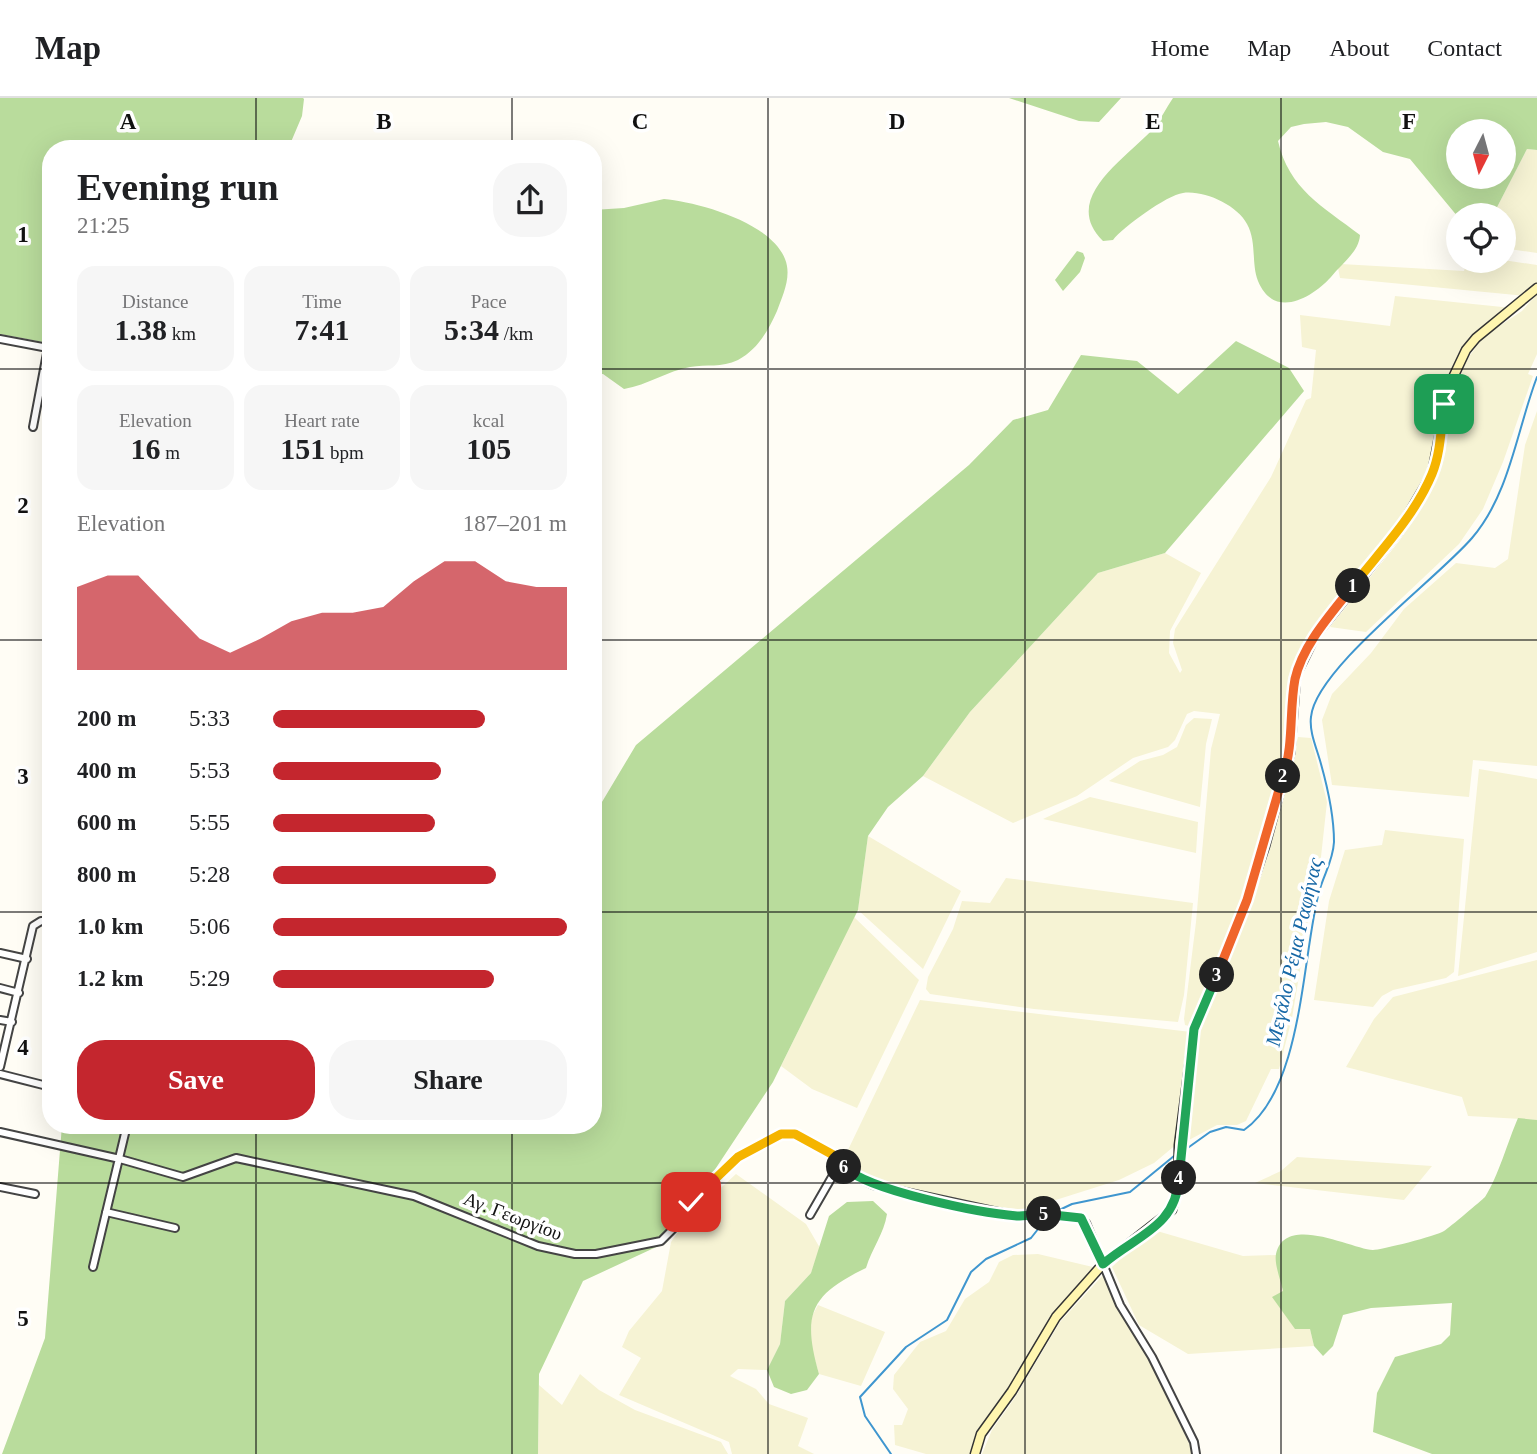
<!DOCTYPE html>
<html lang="en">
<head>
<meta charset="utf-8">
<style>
  :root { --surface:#fff; --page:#f6f6f6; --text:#202124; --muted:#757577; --line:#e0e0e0; --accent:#c4262e }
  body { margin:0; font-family:"Times New Roman",serif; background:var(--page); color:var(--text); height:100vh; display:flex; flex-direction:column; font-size:26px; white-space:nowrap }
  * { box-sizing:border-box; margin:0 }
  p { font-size:23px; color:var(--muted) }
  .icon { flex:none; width:38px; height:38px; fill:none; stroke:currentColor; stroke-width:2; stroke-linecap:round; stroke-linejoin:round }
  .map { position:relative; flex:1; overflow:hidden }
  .side { position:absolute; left:42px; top:42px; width:560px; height:994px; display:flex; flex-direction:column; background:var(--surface); border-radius:28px; box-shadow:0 7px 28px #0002 }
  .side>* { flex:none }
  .needle { width:46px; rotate:186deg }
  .buttons { position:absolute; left:1446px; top:21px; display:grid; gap:14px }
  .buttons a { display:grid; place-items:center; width:70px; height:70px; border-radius:50%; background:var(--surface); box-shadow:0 7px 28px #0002; font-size:35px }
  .pin { position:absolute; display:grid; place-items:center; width:60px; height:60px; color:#fff; margin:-30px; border-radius:14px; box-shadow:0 4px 10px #0006 }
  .km { position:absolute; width:35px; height:35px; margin:-18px; border-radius:50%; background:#222; color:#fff; font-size:19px; line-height:35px; text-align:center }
  .round { display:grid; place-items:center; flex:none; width:74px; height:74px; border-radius:28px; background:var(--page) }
  .headline { display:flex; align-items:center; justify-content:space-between; height:119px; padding:0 35px }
  h1 { font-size:38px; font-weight:800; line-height:52px }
  .stats { display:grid; grid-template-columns:repeat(3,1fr); gap:10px; height:119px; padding:7px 35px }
  .stats div { display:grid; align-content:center; border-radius:18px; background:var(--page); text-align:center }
  .stats b { font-size:30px; font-weight:800 }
  .stats small { font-size:19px; font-weight:400 }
  .stats p { font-size:19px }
  .chart { height:196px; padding:14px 35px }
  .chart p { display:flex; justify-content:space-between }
  .chart svg { width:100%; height:126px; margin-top:7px; fill:var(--accent); opacity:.7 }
  .cta { display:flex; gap:14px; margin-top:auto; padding:14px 35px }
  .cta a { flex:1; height:80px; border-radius:28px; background:var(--accent); color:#fff; font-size:28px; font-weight:800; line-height:80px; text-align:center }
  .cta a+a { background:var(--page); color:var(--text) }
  ul { padding:0 35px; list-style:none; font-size:23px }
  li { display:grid; grid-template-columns:112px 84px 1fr; align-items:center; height:52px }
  li i { height:18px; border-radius:9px; background:var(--accent) }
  header { display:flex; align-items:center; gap:42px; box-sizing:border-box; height:98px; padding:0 35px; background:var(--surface); border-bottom:2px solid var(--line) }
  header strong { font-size:33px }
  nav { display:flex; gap:38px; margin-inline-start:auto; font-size:24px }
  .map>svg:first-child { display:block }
  .farmland { fill:#f6f3d4 }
  .forest { fill:#b9dc9c; fill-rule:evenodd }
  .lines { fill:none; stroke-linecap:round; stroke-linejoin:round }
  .stream { stroke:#3f96cf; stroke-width:2 }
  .street-casing { stroke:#444; stroke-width:10 }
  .secondary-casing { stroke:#333; stroke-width:11 }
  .street { stroke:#fff; stroke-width:6 }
  .secondary { stroke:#fff6b0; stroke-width:8 }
  .split-1-casing { stroke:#fff; stroke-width:14 }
  .split-2-casing { stroke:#fff; stroke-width:14 }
  .split-3-casing { stroke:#fff; stroke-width:14 }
  .split-4-casing { stroke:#fff; stroke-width:14 }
  .split-5-casing { stroke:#fff; stroke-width:14 }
  .split-6-casing { stroke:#fff; stroke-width:14 }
  .split-7-casing { stroke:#fff; stroke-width:14 }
  .split-1 { stroke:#f5b400; stroke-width:9 }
  .split-2 { stroke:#f0652b; stroke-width:9 }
  .split-3 { stroke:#f0652b; stroke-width:9 }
  .split-4 { stroke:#22a559; stroke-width:9 }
  .split-5 { stroke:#22a559; stroke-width:9 }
  .split-6 { stroke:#22a559; stroke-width:9 }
  .split-7 { stroke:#f5b400; stroke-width:9 }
  .grid { fill:none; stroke:#111; stroke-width:2; stroke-opacity:0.55 }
  .labels { text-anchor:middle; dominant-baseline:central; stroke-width:7; stroke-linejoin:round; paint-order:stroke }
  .street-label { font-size:19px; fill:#111; stroke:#fff }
  .water-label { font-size:21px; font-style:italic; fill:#1768a6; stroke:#fff }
  .grid-label { font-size:23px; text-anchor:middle; font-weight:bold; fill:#111; stroke:#fff; stroke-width:7; stroke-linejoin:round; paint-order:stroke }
</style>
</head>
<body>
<header>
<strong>Map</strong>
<nav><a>Home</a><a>Map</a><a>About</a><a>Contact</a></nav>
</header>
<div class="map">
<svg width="1537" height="1356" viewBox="0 0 1537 1356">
  <rect width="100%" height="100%" fill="#fffdf5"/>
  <path class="farmland" d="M1527 51 1537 52V155L1503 150V117H1493Z
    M1503 162 1537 167V188L1527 198 1340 180 1338 170 1341 166 1464 173 1467 163Z
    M1537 196V256L1528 276 1533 278 1503 364 1483 411 1459 446 1366 534 1330 529 1400 442 1427 400 1445 356 1451 301 1466 263 1483 239 1522 213Z
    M1395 198 1512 210 1458 261 1430 375 1409 416 1313 537 1294 577 1288 654 1258 766 1193 929 1185 927 1184 921 1196 824 1211 651 1220 616 1194 613 1187 616 1175 642 1168 649 1133 660 1077 698 1013 725 923 678 970 614 1098 475 1165 455 1201 475 1170 533 1169 555 1180 575 1182 572 1173 545 1175 531 1271 379 1306 302 1311 300 1316 252 1302 249 1300 217 1390 228Z
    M1537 313V668L1473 662 1469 699 1332 687 1322 622 1332 596 1371 555 1404 511 1456 465 1495 470 1508 461 1525 347Z
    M1194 620 1212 621 1206 646 1200 709 1109 683 1140 663 1163 657 1177 649 1186 627Z
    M1298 639 1311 640 1327 704 1320 768 1324 770 1314 788 1292 920 1279 971H1271L1246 1023 1237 1027H1217L1189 1042 1200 934 1269 755Z
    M1479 671 1537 681V854L1458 878Z
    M1090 699 1198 724 1196 755 1043 721Z
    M1385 732 1464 741 1454 874 1446 880 1393 892 1382 898 1373 909 1314 902 1329 803 1345 752 1382 747Z
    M868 738 961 793 923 871 858 812Z
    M1006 780 1193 805 1184 897 1178 924 1034 911 930 896 926 891 928 879 953 831 962 803 990 805Z
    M854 819 919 882 857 1010 812 991 781 968Z
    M1537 862V1022L1468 1018 1462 999 1346 969 1374 921 1393 899Z
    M920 902 1191 934 1178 1045 1154 1065 1119 1082 1024 1112 942 1102 862 1079 853 1072 847 1054Z
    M1297 1059 1432 1068 1404 1102 1255 1085 1281 1073Z
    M736 1076 806 1126 820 1150 811 1175 785 1203 780 1246 767 1272 738 1271 730 1278 756 1291 769 1306 808 1320 798 1348 814 1356H732L729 1344 619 1297 641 1260 622 1249 629 1233 662 1193 671 1144 688 1120Z
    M1157 1133 1243 1158 1276 1157 1283 1193 1310 1231 1314 1248 1188 1256 1139 1227 1112 1169 1134 1148Z
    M1038 1156 1097 1170 1069 1200 973 1356H926L895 1347 894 1327H902L908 1311 893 1291 894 1277 920 1244 946 1233 965 1201 989 1184 999 1164 1013 1157Z
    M1104 1176 1148 1258 1194 1356H982L992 1332 1014 1301 1060 1224Z
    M818 1207 885 1234 861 1288 819 1276 810 1246 811 1220Z
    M580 1276 599 1292 635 1312 721 1344 728 1356H538L539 1287 562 1307Z"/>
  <path class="forest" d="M0 0H303L304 1 302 18 288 51H51V245H48L0 236Z
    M1009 0H1121L1099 24 1079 23Z
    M1173 0H1537V52L1527 51 1493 117 1458 119 1410 61 1383 54 1348 29 1326 24 1304 26 1291 29 1278 43C1289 91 1322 108 1360 137 1359 154 1342 165 1331 179 1312 200 1274 222 1258 183 1251 165 1257 144 1247 126 1237 107 1204 92 1183 95 1167 97 1123 129 1113 142L1103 143C1060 101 1125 61 1152 32 1160 23 1166 10 1173 0ZM1458 33H1503V79H1458Z
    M664 101C697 104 771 124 785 161 792 178 783 197 777 213 768 233 758 251 738 262 721 270 707 266 690 269 667 273 648 287 624 291L603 276H593V112L624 110Z
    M1077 153 1083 155 1085 160 1080 174 1063 193 1055 182Z
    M1236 243 1289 270 1304 293 1165 455 1098 475 970 614 923 678 888 709 868 738 858 812 773 984 667 1144 583 1183 539 1276 538 1356H2L45 1240 62 1027H593V719L636 647 969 367 1013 322 1048 312 1081 257 1137 263 1178 296Z
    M1518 1020 1537 1022V1356H1432L1373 1334 1377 1295 1395 1259 1441 1246 1450 1237 1452 1205 1371 1210 1343 1217 1333 1248 1323 1258 1314 1248 1310 1231H1295L1272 1199 1283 1193C1281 1183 1274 1166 1276 1156 1285 1115 1352 1151 1373 1152 1380 1152 1437 1138 1444 1133 1449 1130 1482 1102 1485 1099 1498 1079 1508 1043 1518 1020Z
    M873 1103 887 1116C884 1136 872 1150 866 1170 810 1197 802 1216 819 1276L807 1292 791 1296 774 1289 767 1272 780 1246 785 1203 811 1175 829 1118 847 1104Z"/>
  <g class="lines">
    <path class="stream" d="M1182 1054 1210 1034 1226 1029 1244 1032C1303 991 1302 858 1319 794 1324 776 1333 763 1334 744 1334 717 1328 691 1321 666 1317 651 1309 634 1311 619 1315 571 1438 480 1472 440 1510 396 1517 331 1537 279
      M1053 1115 1072 1106 1130 1094 1174 1058
      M891 1356 865 1318 860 1299 906 1249 947 1222 971 1174 986 1161 1031 1140 1046 1121"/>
    <g class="street-casing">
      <path id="street" d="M0 241 48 250 33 329
        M0 855 27 861
        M0 890 19 895
        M0 922 12 924
        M0 969 33 828 41 823 51 825
        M0 976 51 989
        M0 1034 120 1061 183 1079 236 1060 414 1098 538 1148 575 1156H596L661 1143 673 1131 691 1104 738 1059 781 1036H795L837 1059 854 1078 873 1087 1012 1117 1074 1118 1086 1125 1120 1207 1152 1259 1194 1344 1196 1356
        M0 1089 35 1096
        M106 1114 175 1130
        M810 1117 840 1065
        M93 1169 127 1027"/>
    </g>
    <g class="secondary-casing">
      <path id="secondary" d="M975 1356 981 1336 1012 1293 1056 1219 1103 1166 1172 1112 1178 1088 1179 1047 1194 931 1247 802 1265 748 1290 655 1296 577 1315 538 1398 434 1432 376 1449 288 1466 252 1476 240 1537 190"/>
    </g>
    <use href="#street" class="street"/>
    <use href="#secondary" class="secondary"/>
  </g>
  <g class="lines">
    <g class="split-1-casing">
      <path id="split-1" d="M1353 488C1381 452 1414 419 1432 376 1441 354 1441 329 1444 306"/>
    </g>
    <g class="split-2-casing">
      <path id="split-2" d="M1283 678C1294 647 1289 613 1295 581 1303 546 1332 515 1353 488"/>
    </g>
    <g class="split-3-casing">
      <path id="split-3" d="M1217 877 1247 802 1283 678"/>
    </g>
    <g class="split-4-casing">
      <path id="split-4" d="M1179 1080 1194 931 1217 877"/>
    </g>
    <g class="split-5-casing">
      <path id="split-5" d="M1044 1116 1081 1120 1103 1166C1137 1137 1176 1129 1179 1080"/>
    </g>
    <g class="split-6-casing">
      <path id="split-6" d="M844 1069C869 1093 981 1115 1017 1118 1026 1118 1035 1116 1044 1116"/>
    </g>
    <g class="split-7-casing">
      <path id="split-7" d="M691 1104 738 1059 781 1036H795L837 1059 844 1069"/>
    </g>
    <use href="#split-1" class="split-1"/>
    <use href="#split-2" class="split-2"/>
    <use href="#split-3" class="split-3"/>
    <use href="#split-4" class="split-4"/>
    <use href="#split-5" class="split-5"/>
    <use href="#split-6" class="split-6"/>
    <use href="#split-7" class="split-7"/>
  </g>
  <path class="grid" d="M256 0V51M512 0V51M768 0V1356M1025 0V1356M1281 0V1356M0 271H51M593 271H1537M0 542H51M593 542H1537M0 814H51M593 814H1537M256 1027V1356M512 1027V1356M0 1085H1537"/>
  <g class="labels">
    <g class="street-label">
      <text transform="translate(513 1118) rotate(21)">Αγ. Γεωργίου</text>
    </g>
    <g class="water-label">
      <text transform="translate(1294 854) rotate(-77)">Μεγάλο Ρέμα Ραφήνας</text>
    </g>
  </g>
  <g class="grid-label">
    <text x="128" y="31">A</text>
    <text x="384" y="31">B</text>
    <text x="640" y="31">C</text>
    <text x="897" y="31">D</text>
    <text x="1153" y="31">E</text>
    <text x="1409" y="31">F</text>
    <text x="23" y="144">1</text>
    <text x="23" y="415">2</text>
    <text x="23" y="686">3</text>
    <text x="23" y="957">4</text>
    <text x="23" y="1228">5</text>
  </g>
</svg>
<div class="buttons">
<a><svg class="needle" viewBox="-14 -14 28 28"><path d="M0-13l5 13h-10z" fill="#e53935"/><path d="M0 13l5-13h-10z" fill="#757577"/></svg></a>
<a><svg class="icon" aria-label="locate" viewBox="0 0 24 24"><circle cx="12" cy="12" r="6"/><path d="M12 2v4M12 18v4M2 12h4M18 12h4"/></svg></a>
</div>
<div class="pin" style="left:1444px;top:306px;background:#1e9e55"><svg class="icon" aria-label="arrive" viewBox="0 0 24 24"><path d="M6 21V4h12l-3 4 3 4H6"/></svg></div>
<div class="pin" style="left:691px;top:1104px;background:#d93025"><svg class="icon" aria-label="check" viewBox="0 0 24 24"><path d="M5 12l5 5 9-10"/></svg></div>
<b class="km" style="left:1353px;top:488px">1</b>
<b class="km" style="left:1283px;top:678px">2</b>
<b class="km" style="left:1217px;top:877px">3</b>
<b class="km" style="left:1179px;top:1080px">4</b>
<b class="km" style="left:1044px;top:1116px">5</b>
<b class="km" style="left:844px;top:1069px">6</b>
<section class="side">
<div class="headline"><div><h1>Evening run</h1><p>21:25</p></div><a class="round"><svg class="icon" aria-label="share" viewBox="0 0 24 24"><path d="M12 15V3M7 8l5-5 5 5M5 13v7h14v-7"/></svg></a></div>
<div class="stats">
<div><p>Distance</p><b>1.38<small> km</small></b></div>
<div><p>Time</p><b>7:41</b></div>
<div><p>Pace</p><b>5:34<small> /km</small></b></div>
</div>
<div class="stats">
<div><p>Elevation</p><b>16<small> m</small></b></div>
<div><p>Heart rate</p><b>151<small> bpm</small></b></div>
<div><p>kcal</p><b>105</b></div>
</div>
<div class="chart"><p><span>Elevation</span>187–201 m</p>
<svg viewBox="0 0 160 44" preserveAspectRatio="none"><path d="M0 44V15L10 11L20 11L30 22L40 33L50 38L60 33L70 27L80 24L90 24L100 22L110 13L120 6L130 6L140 13L150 15L160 15V44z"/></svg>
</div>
<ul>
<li><b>200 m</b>5:33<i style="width:72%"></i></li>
<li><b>400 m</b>5:53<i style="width:57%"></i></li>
<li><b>600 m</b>5:55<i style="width:55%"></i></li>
<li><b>800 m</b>5:28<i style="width:76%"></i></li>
<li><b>1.0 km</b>5:06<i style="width:100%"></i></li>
<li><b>1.2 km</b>5:29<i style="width:75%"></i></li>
</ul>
<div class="cta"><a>Save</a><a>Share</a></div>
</section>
</div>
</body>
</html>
